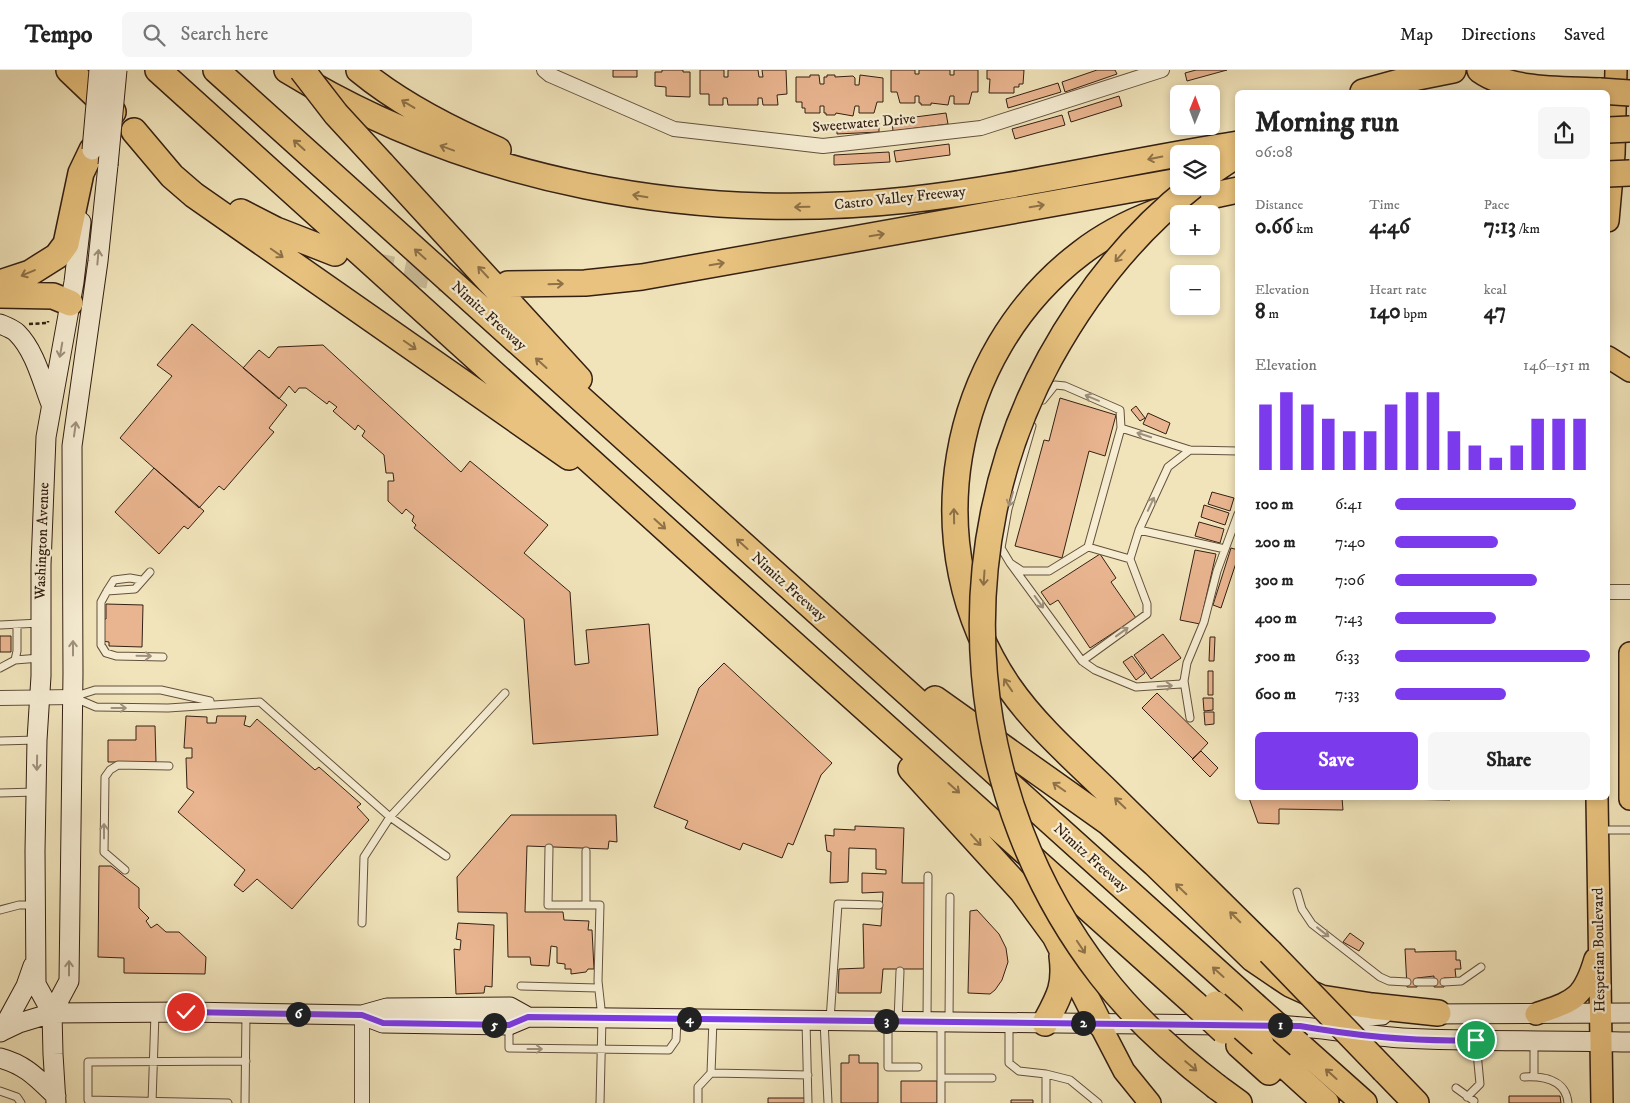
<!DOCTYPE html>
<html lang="en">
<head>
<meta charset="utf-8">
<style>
  :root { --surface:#fff; --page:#f6f6f6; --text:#222; --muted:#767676; --line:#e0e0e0; --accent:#7c3aed }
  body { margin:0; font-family:"IM FELL DW Pica",serif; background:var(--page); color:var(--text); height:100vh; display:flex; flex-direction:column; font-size:19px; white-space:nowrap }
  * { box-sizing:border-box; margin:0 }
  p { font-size:16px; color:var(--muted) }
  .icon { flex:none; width:28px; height:28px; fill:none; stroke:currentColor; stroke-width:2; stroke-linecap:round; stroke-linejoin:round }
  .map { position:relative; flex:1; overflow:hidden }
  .sheet { position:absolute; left:1235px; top:20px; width:375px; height:710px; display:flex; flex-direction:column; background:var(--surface); border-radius:8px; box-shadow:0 2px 8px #0003 }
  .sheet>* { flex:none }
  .needle { width:32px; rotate:1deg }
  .tools { position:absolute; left:1170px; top:15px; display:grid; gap:10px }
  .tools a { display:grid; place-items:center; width:50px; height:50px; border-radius:8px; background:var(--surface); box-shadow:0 2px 8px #0003; font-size:25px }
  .pin { position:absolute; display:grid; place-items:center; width:42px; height:42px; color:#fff; margin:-21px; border:2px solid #fff; border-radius:50%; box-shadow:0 1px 5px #0007 }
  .km { position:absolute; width:25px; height:25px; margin:-12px; border-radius:50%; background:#222; color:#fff; font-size:14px; line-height:25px; text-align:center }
  .round { display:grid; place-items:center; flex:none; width:52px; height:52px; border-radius:8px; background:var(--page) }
  .headline { display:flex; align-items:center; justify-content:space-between; height:85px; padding:0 20px }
  h1 { font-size:28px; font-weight:700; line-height:38px }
  .stats { display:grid; grid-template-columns:repeat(3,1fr); gap:8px; height:85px; padding:5px 20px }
  .stats div { display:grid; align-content:center }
  .stats b { font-size:21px; font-weight:700 }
  .stats small { font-size:14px; font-weight:400 }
  .stats p { font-size:14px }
  .chart { height:140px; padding:10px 20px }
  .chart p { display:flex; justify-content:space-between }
  .chart svg { width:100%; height:90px; margin-top:5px; stroke:var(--accent); stroke-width:6 }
  .action { display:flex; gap:10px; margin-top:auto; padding:10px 20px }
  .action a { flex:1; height:58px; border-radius:8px; background:var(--accent); color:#fff; font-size:20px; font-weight:700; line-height:58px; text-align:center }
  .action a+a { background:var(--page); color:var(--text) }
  ul { padding:0 20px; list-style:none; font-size:16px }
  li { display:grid; grid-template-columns:80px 60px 1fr; align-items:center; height:38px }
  li i { height:12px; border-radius:6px; background:var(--accent) }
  header { display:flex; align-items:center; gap:30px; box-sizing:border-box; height:70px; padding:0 25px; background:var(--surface); border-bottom:1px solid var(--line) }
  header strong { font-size:24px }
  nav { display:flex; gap:28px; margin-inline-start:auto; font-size:18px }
  .search { width:350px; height:45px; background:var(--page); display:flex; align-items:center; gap:12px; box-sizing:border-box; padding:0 18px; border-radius:8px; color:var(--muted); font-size:19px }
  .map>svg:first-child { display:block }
  .building { fill:#e9b590; stroke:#342013 }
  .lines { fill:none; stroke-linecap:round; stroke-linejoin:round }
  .motorway-tunnel { stroke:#cbbd99; stroke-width:25; stroke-dasharray:25 12; stroke-linecap:butt }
  .service-casing { stroke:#63513d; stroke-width:9 }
  .minor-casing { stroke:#63513d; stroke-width:16 }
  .secondary-casing { stroke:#342013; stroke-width:21 }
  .primary-casing { stroke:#342013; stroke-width:24 }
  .motorway-casing { stroke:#342013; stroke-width:28 }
  .path { stroke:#342013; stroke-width:2.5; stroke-dasharray:4 2.5; stroke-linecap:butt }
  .service { stroke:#f6edd3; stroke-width:7 }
  .minor { stroke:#f6edd3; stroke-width:14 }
  .secondary { stroke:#f6edd3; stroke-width:19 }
  .primary { stroke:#e8c27e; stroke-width:21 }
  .motorway { stroke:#e8c27e; stroke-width:25 }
  .secondary-bridge-casing { stroke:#342013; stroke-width:21; stroke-linecap:butt }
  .motorway-bridge-casing { stroke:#342013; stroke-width:28; stroke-linecap:butt }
  .secondary-bridge { stroke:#f6edd3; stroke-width:19 }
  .motorway-bridge { stroke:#e8c27e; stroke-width:25 }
  .oneway { stroke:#8e7148 }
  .oneway2 { stroke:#9f917d }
  .route-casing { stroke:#fff; stroke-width:10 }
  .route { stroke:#7c3aed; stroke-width:6 }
  .labels { text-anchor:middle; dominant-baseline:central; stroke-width:4.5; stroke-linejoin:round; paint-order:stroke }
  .street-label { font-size:15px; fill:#342013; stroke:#f6edd3 }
</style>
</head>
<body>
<header>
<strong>Tempo</strong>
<div class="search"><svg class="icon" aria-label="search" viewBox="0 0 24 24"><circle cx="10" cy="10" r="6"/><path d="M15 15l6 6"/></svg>Search here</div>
<nav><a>Map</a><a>Directions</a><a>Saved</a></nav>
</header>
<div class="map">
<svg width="1630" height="1033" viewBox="0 0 1630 1033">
  <rect width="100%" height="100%" fill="#f1e4bb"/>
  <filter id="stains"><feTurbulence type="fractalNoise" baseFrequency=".004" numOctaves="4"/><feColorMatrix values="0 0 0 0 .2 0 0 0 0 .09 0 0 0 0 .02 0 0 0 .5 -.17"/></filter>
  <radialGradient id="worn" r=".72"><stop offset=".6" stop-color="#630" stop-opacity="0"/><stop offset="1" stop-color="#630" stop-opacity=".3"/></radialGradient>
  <path class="building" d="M613 0H637V7H613Z
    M662 0H683V2H690V27L666 26V17L655 16V2H662Z
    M700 0H724V7H728V0H758L759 7H763L762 0H786L787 24 777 25 778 35H763L762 28H758V35H728L727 28H723V35H709V24H700Z
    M891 0H915V4H919V0H950V5H954V0H978V22H972L969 34H954V26H950L948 35 931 33V35H921V33H919V26H915V33H900L897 22H891Z
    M987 0H1024L1023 14H1019V17H1014V23H989L990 9H987Z
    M1097 0H1115L1117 4 1065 22 1062 12Z
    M1196 0H1227L1187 11 1185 3Z
    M810 5H819L820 14H824V7H827V5H835V7L853 6 855 8V15H859L860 5 883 8V32H877L874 43H859V36H855L853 46 836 43 835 45H826V43H824V36H820V43H805V38H802V32H796V7H810Z
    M1058 13 1061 22 1008 38 1006 29Z
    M1119 26 1122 36 1071 52 1068 42Z
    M946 43 948 54 893 61 892 50Z
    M1062 45 1065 55 1015 69 1012 59Z
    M879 51V62L837 64V54Z
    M949 74 950 85 896 92 894 81Z
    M889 82 890 92 834 95V85Z
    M192 254 287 335 269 358 274 362 224 420 219 416 199 438 120 368 172 306 157 295Z
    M323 275 461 402 470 391 548 455 524 483 570 522 575 595 589 593 586 560 649 554 658 665 533 674 524 549 414 458 416 455 412 451 414 446 406 439 402 444 388 431V411H394L393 403H386L384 385 362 366 365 361 358 355 355 360 333 341 337 337 329 331 327 334 306 318H299L295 323 289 316 279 329 243 298 259 280 269 288 278 277Z
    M1060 328 1116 345 1105 386 1089 381 1062 488 1015 476 1044 370 1049 371Z
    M1136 336 1145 348 1140 351 1131 340Z
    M1148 343 1170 353 1166 364 1143 354Z
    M154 398 204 441 188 459 184 456 159 484 115 442Z
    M1212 422 1234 428 1230 441 1208 434Z
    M1204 435 1229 443 1225 455 1201 447Z
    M1199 452 1224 459 1220 473 1195 466Z
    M1231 478 1238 480V487L1221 538 1213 535Z
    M1195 480 1216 484 1200 554 1180 550Z
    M1100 484 1116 508 1111 512 1136 548 1090 578 1058 530 1050 535 1041 522Z
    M106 534 143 535 142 577 109 576V572L102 571V549H106Z
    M1163 564 1181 588 1151 609 1134 585Z
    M0 566H11V582H0Z
    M1210 567H1215L1214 591H1209Z
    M1132 586 1145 603 1136 610 1123 592Z
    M724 593 832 693 821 705 793 775 788 773 782 788 743 773 740 780 685 758 688 751 654 737 699 618Z
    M1208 601H1213V625H1208Z
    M1157 623 1208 673 1193 689 1142 638Z
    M1203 628H1213V640L1204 641Z
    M1204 642H1214V654L1205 655Z
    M186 646 207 647V653H216L217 646H246L244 655 250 657 257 649 315 700 319 697 361 734 357 737 369 750 292 839 257 809 243 822 234 815 245 800 178 742 194 722 187 718 186 688H192V678H184Z
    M136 656H155L156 692H108V670H136Z
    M1201 681 1218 698 1210 707 1192 689Z
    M1249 728H1450V730L1342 728 1343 740 1279 739V754L1258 753Z
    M511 745H616L617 772 609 771 608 779 527 776 525 842H563L564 850 589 851 588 860H592L594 899H588L586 902 571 904V899H565V894L557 893V877L551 876 549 896 531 895 530 887H508L507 843 458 842 457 807Z
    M855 756 904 758 902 813H926L924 899H883L881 923H838L839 899 864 898 863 854 881 856 883 822 862 823V803L886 804V800L876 799V779L849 778 848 812 830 813 831 782 827 781 825 765 834 766V759L855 760Z
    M99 796H111L139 818V838L149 848 146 851 151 858 157 854 166 862H179L206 887 205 904 124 903V888L98 887Z
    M977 840 999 864 1006 878 1008 892 1002 910 995 920 990 924 968 923 970 841Z
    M458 853 494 855 492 917 485 916 484 923 456 924 454 879 460 880 461 870 456 869Z
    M1350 863 1364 873 1359 881 1343 872Z
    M1405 879H1415V882L1456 881V890H1460L1461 899H1455L1456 908H1444V917H1434V906L1417 908V917H1407Z
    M849 985H859V993H878V1033H841V993H849Z
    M901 1011H937V1033H901Z
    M1509 1026H1560L1561 1033H1509Z
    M768 1028H807V1033H768Z
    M1011 1030H1033V1033H1011Z"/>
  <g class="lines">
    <path class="motorway-tunnel" d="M368 194 452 211 506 214"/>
    <g class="service-casing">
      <path id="service" d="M1043 330 1055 315 1065 316 1120 340 1121 358
        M1032 356 1008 439 1001 478 1010 493 1022 501H1049L1088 477
        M1190 380 1168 397 1139 460 1130 489 1088 477 1121 358 1190 380 1238 381
        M1139 460 1225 479
        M1010 493 1082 591 1095 600 1136 617 1181 614 1184 611 1187 593 1204 552 1217 501 1238 444
        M150 502 135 519 107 521 101 532V575L106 583 116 586 163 587
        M107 521 114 510 130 508 141 510
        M0 555 40 553
        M15 590 17 581V555
        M1082 591 1147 544V534L1130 489
        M0 598 15 590 40 588
        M1184 611 1190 648
        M73 627 95 620H161L210 631
        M75 628 96 637 168 638 260 632 390 747 446 786
        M0 671 37 670
        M0 723 36 722
        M1600 760H1630
        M549 778 548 835H600L598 911 602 948 600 1033
        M125 800 104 782 105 707 110 700 118 695 169 696
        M1297 822 1302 839 1312 854 1380 907 1389 911 1407 912
        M586 835V781
        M0 840 19 835H34
        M362 853 364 787 390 747 505 623
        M1417 912H1434
        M1444 912 1461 911 1481 897
        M521 916 598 918
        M830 950 838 834 879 835
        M806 951 808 1033
        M824 951 828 1033
        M888 951V997H918
        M898 951 900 901
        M927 951 928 806
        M949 951 950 827
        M941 952V1033
        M1009 953V993L1019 1001 1046 1004V1033
        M509 956V978L669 980 676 970 677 949
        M1534 971V1006
        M711 1003 808 1005
        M1046 1004 1070 1010 1098 1033
        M1524 1007C1544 1006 1566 1010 1568 1033
        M941 1008H992
        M1456 1018 1474 1031
        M0 1021 17 1027 21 1033
        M1467 1027 1480 1014 1476 972
        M152 1033 155 943
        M228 1033 88 1030V992L246 991
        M245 1033 246 943
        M698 1033V1017L711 1003 713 950"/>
    </g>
    <g class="minor-casing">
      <path id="minor" d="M544 0 550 5 674 59 823 76 981 58 1162 0
        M1608 522H1630
        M0 628 73 627
        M362 1033V945"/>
    </g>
    <g class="secondary-casing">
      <path id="secondary" d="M0 254C5 256 13 259 17 263 35 281 42 311 51 334
        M52 943 69 911 73 603 72 376 98 191 108 95
        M1425 944 1630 943
        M362 945 383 953 509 955 528 947 1223 955
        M1325 949 1382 945
        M1270 955C1315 956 1358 965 1402 968 1478 972 1554 970 1630 972
        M0 962 19 953 52 943 186 942 362 945 387 938 510 937 528 947
        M1 962 26 916 33 896
        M0 988C26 995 37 1008 56 1026
        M56 1033 53 984 52 943 36 914 35 781 37 670 41 606V495L46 367 74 212 81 152"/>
    </g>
    <g class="primary-casing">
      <path id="primary" d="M1608 151 1614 84 1616 0
        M1608 287 1630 301
        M1630 583V729
        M1597 728 1602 1033
        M1536 944C1573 931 1583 930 1595 889
        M1099 953 1124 1001 1150 1033"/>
    </g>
    <g class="motorway-casing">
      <path id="motorway" d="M69 0 113 42
        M158 0 722 510 1195 934
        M216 0 1254 935
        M287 0C471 113 694 153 907 130 1018 118 1127 91 1238 74
        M359 0C400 34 449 59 498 80
        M1480 0C1511 22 1563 19 1600 21
        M1363 22 1418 7 1453 0
        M134 61 172 106 194 125 569 387
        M382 94 579 309
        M1211 102 1238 84
        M1238 120C1182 131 1126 148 1081 183 948 284 914 478 1009 617 1036 656 1074 689 1108 722 1162 775 1216 828 1270 882
        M241 142 276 160 335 183
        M0 213 30 203 57 186 66 174 81 103 92 80
        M508 214 585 213 642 207 1179 111
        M0 225 53 226 70 233
        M935 629 1108 752 1155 794 1253 889 1290 914 1321 928 1372 936 1438 943
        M911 699 1022 821 1055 866 1099 953
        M1045 953C1059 927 1066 916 1062 886
        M1261 974 1326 1033
        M1239 975 1269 1002
        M1299 975 1364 1033
        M1384 1000 1416 1033
        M1217 1017 1239 1033"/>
    </g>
    <path class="path" d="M29 254 48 253V251"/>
    <use href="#service" class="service"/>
    <use href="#minor" class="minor"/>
    <use href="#secondary" class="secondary"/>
    <use href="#primary" class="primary"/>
    <use href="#motorway" class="motorway"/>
    <g class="secondary-bridge-casing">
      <path id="secondary-bridge" d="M92 80 99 0
        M108 95 117 0"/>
    </g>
    <g class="motorway-bridge-casing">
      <path id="motorway-bridge" d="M302 0 336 44 382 94
        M1600 21 1630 23
        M1608 60 1630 59
        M1608 104 1630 103
        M1193 116C1134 162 1086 223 1050 288 943 483 965 729 1101 905 1134 948 1174 984 1217 1017
        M1270 882 1384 1000
        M1195 934 1224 961
        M1216 934 1261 974
        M1254 935 1299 975"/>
    </g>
    <use href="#secondary-bridge" class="secondary-bridge"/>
    <use href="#motorway-bridge" class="motorway-bridge"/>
  </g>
  <defs><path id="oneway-shaft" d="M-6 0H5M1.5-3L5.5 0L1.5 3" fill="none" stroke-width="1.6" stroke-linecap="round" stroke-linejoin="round" transform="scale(1.25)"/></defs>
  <g class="oneway">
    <use href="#oneway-shaft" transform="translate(408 34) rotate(-149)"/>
    <use href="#oneway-shaft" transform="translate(299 75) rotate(-138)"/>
    <use href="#oneway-shaft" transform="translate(447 78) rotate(-160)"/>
    <use href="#oneway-shaft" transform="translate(1155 88) rotate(169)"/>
    <use href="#oneway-shaft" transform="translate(640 126) rotate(-171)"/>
    <use href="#oneway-shaft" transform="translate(1037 136) rotate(-10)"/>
    <use href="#oneway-shaft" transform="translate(802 137) rotate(179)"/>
    <use href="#oneway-shaft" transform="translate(877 165) rotate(-10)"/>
    <use href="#oneway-shaft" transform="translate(277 183) rotate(35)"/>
    <use href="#oneway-shaft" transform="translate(420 184) rotate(-138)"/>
    <use href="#oneway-shaft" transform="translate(1120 186) rotate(131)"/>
    <use href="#oneway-shaft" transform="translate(717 194) rotate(-10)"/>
    <use href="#oneway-shaft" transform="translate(483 202) rotate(-133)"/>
    <use href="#oneway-shaft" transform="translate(28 203) rotate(157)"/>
    <use href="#oneway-shaft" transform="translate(556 214) rotate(-2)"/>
    <use href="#oneway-shaft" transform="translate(410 275) rotate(35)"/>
    <use href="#oneway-shaft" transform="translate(541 293) rotate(-138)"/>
    <use href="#oneway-shaft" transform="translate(954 446) rotate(-91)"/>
    <use href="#oneway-shaft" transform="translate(660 454) rotate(42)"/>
    <use href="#oneway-shaft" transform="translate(742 474) rotate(-138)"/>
    <use href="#oneway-shaft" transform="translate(984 508) rotate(94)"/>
    <use href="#oneway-shaft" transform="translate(1008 615) rotate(-124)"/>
    <use href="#oneway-shaft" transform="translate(1059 717) rotate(-145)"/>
    <use href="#oneway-shaft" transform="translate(954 718) rotate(42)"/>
    <use href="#oneway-shaft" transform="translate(1120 733) rotate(-136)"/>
    <use href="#oneway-shaft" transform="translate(976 770) rotate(48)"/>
    <use href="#oneway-shaft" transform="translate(1181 819) rotate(-136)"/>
    <use href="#oneway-shaft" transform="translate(1235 847) rotate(-135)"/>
    <use href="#oneway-shaft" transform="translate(1081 877) rotate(56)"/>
    <use href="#oneway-shaft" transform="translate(1218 902) rotate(-138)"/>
    <use href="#oneway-shaft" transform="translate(1191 996) rotate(40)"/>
    <use href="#oneway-shaft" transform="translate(1331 1004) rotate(-138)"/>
  </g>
  <g class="oneway2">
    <use href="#oneway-shaft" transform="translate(98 187) rotate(-85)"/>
    <use href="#oneway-shaft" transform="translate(61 280) rotate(100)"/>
    <use href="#oneway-shaft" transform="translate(1092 328) rotate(-157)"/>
    <use href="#oneway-shaft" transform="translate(75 359) rotate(-82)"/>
    <use href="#oneway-shaft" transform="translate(1144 365) rotate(-162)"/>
    <use href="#oneway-shaft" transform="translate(1011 429) rotate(106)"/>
    <use href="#oneway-shaft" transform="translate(1151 434) rotate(-65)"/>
    <use href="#oneway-shaft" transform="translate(1039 532) rotate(54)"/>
    <use href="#oneway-shaft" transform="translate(1122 562) rotate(-36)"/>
    <use href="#oneway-shaft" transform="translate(73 578) rotate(-90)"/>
    <use href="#oneway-shaft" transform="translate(144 586) rotate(1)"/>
    <use href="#oneway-shaft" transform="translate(1165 616) rotate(-3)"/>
    <use href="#oneway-shaft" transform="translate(119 638)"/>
    <use href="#oneway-shaft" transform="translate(37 693) rotate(91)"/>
    <use href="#oneway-shaft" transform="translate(104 761) rotate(-90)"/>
    <use href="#oneway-shaft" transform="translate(1323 862) rotate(38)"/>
    <use href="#oneway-shaft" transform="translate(69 898) rotate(-90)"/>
    <use href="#oneway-shaft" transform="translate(535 979)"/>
  </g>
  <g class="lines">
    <g class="route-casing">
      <path id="route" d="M186 942 362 945 383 953 509 955 528 947 1300 956C1357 966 1417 972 1476 970"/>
    </g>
    <use href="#route" class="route"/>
  </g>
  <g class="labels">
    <g class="street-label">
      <text transform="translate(864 53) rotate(-5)">Sweetwater Drive</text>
      <text transform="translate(900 128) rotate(-6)">Castro Valley Freeway</text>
      <text transform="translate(489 246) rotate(42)">Nimitz Freeway</text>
      <text transform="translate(42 471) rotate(-88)">Washington Avenue</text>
      <text transform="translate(789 517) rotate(42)">Nimitz Freeway</text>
      <text transform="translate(1091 788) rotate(42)">Nimitz Freeway</text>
      <text transform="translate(1599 880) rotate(-91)">Hesperian Boulevard</text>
    </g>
  </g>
  <rect width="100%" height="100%" filter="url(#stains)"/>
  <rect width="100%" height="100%" fill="url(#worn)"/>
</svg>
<div class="tools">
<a><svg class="needle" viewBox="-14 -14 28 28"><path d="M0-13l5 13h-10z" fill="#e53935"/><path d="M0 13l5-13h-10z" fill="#767676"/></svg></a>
<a><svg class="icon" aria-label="layers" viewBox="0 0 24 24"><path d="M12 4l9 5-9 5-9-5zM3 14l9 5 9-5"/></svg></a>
<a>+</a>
<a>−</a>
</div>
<div class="pin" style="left:1476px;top:970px;background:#1e9e55"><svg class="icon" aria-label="arrive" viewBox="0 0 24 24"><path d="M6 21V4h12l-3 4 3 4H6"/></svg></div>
<div class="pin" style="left:186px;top:942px;background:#d93025"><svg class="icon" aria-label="check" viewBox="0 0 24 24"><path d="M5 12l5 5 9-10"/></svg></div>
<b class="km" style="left:1280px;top:955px">1</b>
<b class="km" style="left:1083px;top:953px">2</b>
<b class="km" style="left:886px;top:951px">3</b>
<b class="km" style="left:689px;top:949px">4</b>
<b class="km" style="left:494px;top:955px">5</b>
<b class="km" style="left:298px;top:944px">6</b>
<section class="sheet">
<div class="headline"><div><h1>Morning run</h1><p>06:08</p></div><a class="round"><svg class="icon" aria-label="share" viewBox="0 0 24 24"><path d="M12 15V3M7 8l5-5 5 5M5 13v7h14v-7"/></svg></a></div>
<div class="stats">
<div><p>Distance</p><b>0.66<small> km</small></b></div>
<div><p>Time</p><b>4:46</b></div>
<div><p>Pace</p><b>7:13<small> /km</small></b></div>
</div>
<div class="stats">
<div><p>Elevation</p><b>8<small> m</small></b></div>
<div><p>Heart rate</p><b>140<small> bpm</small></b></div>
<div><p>kcal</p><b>47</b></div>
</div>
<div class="chart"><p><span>Elevation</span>146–151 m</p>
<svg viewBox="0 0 160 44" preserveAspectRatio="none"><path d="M5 44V12M15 44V6M25 44V12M35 44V19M45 44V25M55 44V25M65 44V12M75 44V6M85 44V6M95 44V25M105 44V32M115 44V38M125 44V32M135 44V19M145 44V19M155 44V19"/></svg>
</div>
<ul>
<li><b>100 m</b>6:41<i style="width:93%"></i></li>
<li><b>200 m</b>7:40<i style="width:53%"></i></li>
<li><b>300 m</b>7:06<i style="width:73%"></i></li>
<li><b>400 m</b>7:43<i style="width:52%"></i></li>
<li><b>500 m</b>6:33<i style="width:100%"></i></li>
<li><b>600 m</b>7:33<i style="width:57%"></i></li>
</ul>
<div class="action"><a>Save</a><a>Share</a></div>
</section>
</div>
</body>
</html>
